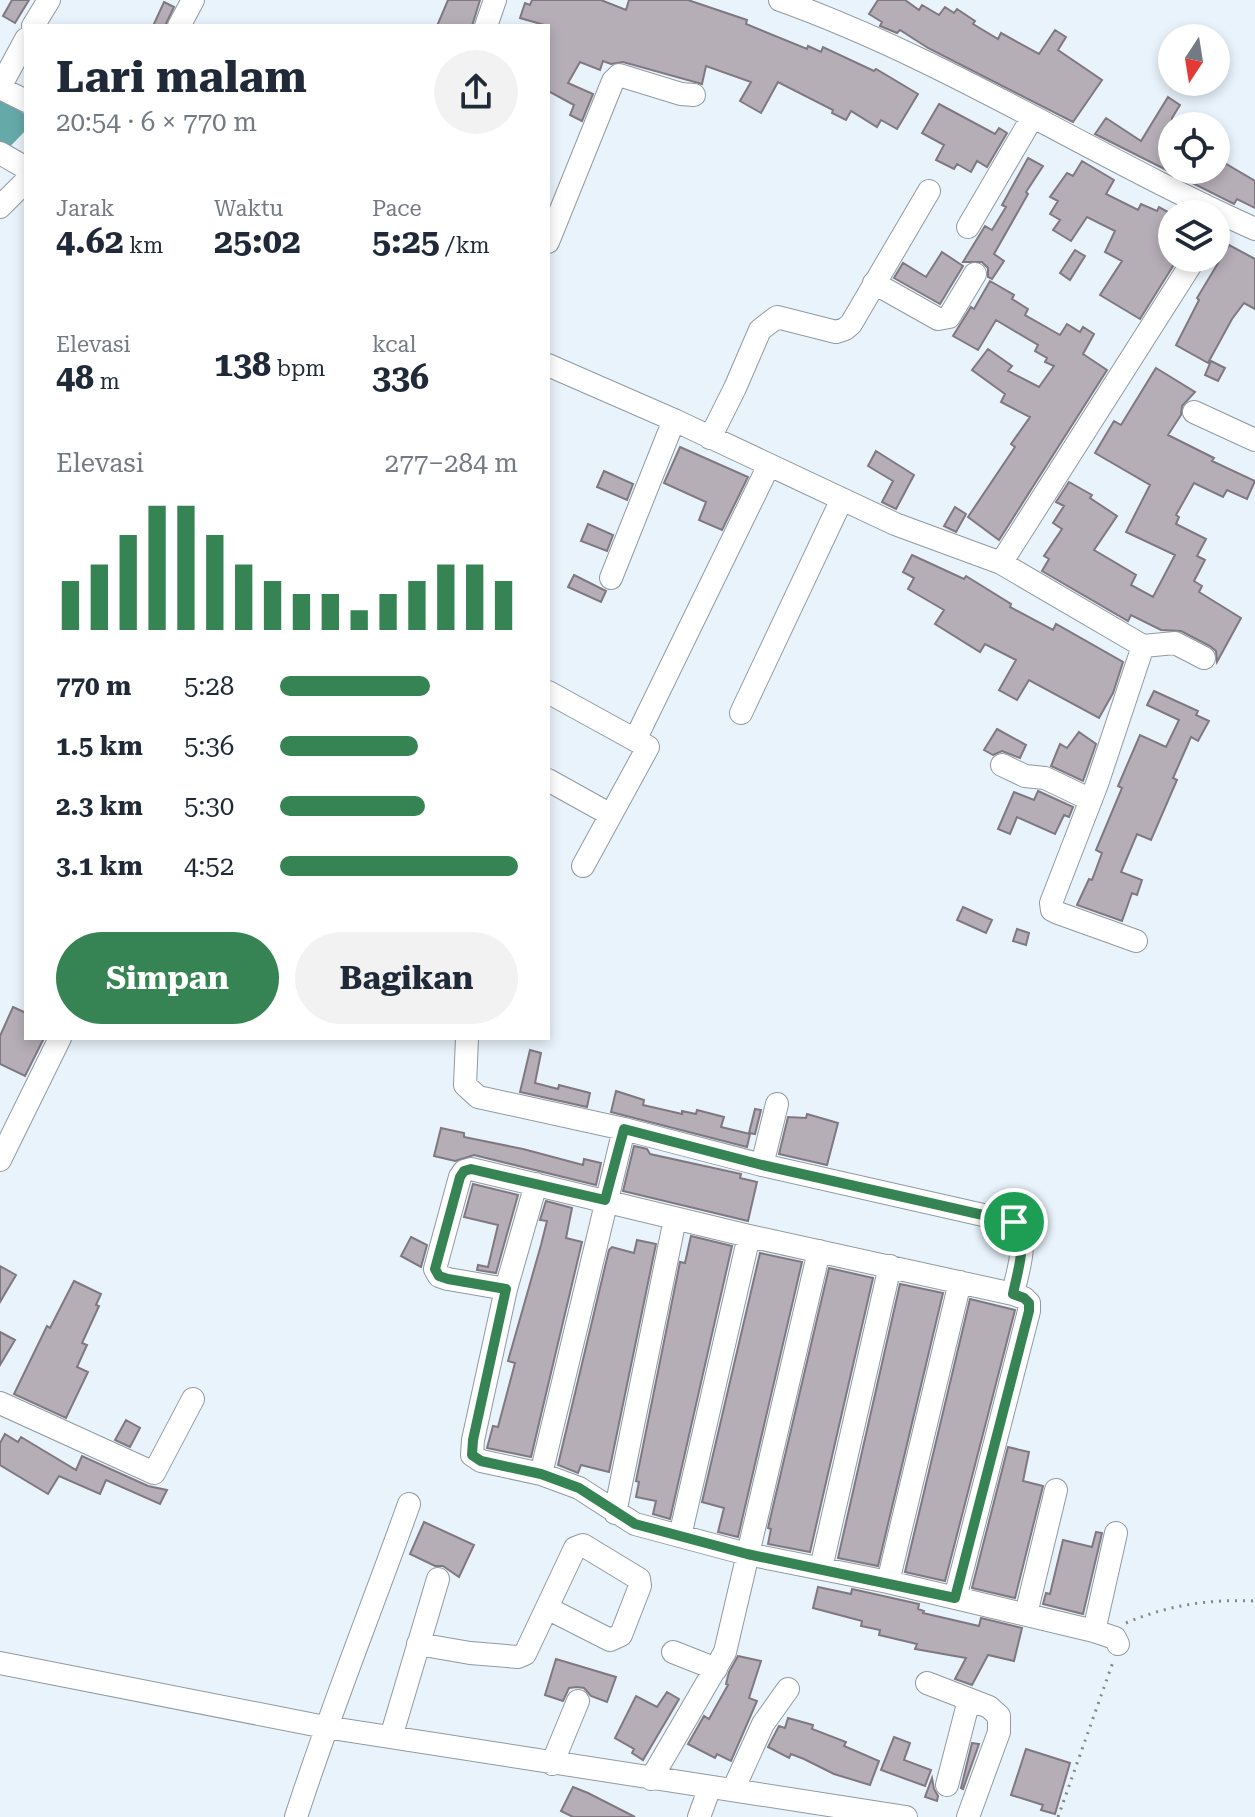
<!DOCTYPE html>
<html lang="id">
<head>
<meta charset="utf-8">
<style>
  :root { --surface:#fff; --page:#f2f2f3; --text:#1f2937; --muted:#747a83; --accent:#368454 }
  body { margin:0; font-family:"Roboto Serif",serif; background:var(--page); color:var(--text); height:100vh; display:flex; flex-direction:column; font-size:30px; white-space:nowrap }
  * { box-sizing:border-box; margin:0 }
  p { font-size:26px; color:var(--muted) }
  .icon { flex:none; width:44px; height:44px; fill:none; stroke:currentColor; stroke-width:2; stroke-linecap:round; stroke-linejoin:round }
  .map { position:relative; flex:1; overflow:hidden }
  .drawer { position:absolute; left:24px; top:24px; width:526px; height:1016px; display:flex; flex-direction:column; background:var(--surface); border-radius:0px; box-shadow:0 4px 12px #0003 }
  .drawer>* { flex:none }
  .needle { width:52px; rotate:192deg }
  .tools { position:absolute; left:1158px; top:24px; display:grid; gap:16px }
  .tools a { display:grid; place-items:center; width:72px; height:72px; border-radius:50%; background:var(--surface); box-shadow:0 4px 12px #0003; font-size:40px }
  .pin { position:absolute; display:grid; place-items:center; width:68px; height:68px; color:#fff; margin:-34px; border:4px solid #fff; border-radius:50%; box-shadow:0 2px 8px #0007 }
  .round { display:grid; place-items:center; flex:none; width:84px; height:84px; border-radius:42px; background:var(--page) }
  .headline { display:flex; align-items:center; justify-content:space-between; height:136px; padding:0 32px }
  h1 { font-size:44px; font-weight:700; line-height:60px }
  .stats { display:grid; grid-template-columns:repeat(3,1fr); gap:12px; height:136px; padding:8px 32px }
  .stats div { display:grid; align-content:center }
  .stats b { font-size:34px; font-weight:700 }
  .stats small { font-size:22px; font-weight:400 }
  .stats p { font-size:22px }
  .chart { height:224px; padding:16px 32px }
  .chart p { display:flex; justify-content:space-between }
  .chart svg { width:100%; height:144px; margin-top:8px; stroke:var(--accent); stroke-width:6 }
  .cta { display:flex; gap:16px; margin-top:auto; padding:16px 32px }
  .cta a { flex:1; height:92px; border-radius:48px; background:var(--accent); color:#fff; font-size:32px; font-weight:700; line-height:92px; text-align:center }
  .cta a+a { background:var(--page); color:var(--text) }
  ul { padding:0 32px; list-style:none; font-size:26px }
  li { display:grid; grid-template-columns:128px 96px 1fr; align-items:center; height:60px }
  li i { height:20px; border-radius:10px; background:var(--accent) }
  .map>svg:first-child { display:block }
  .water { fill:#66a9a9 }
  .building { fill:#b6aeb7; stroke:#807880; stroke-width:2 }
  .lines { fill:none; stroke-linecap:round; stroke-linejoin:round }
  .minor-casing { stroke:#919aa1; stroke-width:24 }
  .path { stroke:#81878d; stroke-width:3; stroke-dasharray:2 6; stroke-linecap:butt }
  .minor { stroke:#fff; stroke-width:22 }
  .route-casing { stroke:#fff; stroke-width:16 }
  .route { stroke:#368454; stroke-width:10 }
</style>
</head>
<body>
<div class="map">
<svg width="1255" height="1817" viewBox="0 0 1255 1817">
  <rect width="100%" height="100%" fill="#e9f3fb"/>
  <path class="water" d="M0 98 26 115V130L0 157Z"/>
  <path class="building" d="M12 0H29L15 23 3 16Z
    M448 0H480L472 26H437Z
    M532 0H601L626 10 629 0H688L747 20 746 24 807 49 808 46 821 52 823 47 874 71 876 69 918 94 897 129 881 120 877 127 851 111 846 120 832 113 833 110 778 82 761 113 740 101 751 82 706 66 702 84 623 62 611 64 603 61 600 70 580 62 568 83 593 94 582 121 570 115 574 105 548 91V26L520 18 525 3 530 5Z
    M878 0H905L919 10 922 5 939 15 945 7 954 13 957 9 975 21 973 24 998 39 1001 33 1039 54 1055 30 1066 37 1058 50 1102 80 1073 122 928 48 900 30 897 33 880 26 882 22 869 14Z
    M164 2 174 7 165 26H153Z
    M1168 97 1180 105 1172 118V170H1216V158L1255 181V208L1237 199 1234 204 1095 134 1106 118 1141 141Z
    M939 104 995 134 999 128 1007 133 987 167 977 161 971 172 957 164 954 169 936 160 944 145 922 133Z
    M1028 158 1043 166 1026 192 1028 194 994 254 1004 261 992 279 988 277V268L982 262H963L985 226 992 230 1006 207 1002 205Z
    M1082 161 1114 180 1106 194 1138 210 1141 204 1157 211 1159 207 1172 214V258H1178L1140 319 1100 295 1122 261 1105 252 1115 231 1087 217 1071 241 1053 230 1060 220 1050 214 1058 201 1050 197 1067 173 1073 176Z
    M1229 245 1255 259V309L1244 303 1232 319 1208 363 1176 345 1199 300 1197 298Z
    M1075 250 1085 256 1070 280 1060 273Z
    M942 252 963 266 940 304 894 278 903 263 926 277Z
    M990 281 1014 295 1012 299 1028 309 1025 315 1060 335 1067 324 1080 332 1083 327 1094 334 1083 354 1107 370 999 540 968 517 1015 447 1011 444 1030 417 1001 402 1005 394 972 370 988 349 1012 366 1008 371 1039 387 1054 366 1045 362 1047 358 1035 351 1038 345 996 320 978 350 953 336 971 307 974 309Z
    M1211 361 1225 368 1218 381 1205 375Z
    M1156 368 1195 392 1182 406 1181 415 1168 435 1214 458 1212 461 1255 481 1247 499 1227 490 1223 497 1194 483 1176 515 1179 517 1176 524 1206 539 1197 556 1205 560 1194 581 1202 586 1199 592 1241 618 1217 662 1216 651 1210 646 1181 631 1161 630 1131 615 1128 621 1042 571 1049 559 1044 556 1062 529 1053 523 1064 506 1056 502 1069 482 1092 495 1090 498 1117 516 1094 550 1136 575 1131 585 1153 597 1175 555 1126 532 1150 485 1095 453 1114 421 1121 425Z
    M680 447 748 477 722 530 699 520 706 502 664 483Z
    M876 451 914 475 896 509 882 502 893 481 868 466Z
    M604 471 633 484 627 500 597 487Z
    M955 507 966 514 956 532 944 526Z
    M588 524 613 535 607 551 581 541Z
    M912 555 964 579 966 576 1011 604 1010 607 1053 630 1056 624 1123 662 1113 693 1099 718 1029 680 1017 700 999 690 1016 660 985 644 980 652 935 624 944 610 908 589 914 578 903 572Z
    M574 575 606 591 601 602 568 587Z
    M1154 691 1198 711 1196 715 1209 721 1198 741 1191 737 1173 778 1177 780 1151 840 1137 834 1121 872 1142 880 1137 895 1132 893 1122 921 1077 905 1089 879 1092 880 1102 853 1096 850 1122 788 1118 786 1140 735 1166 747 1179 720 1147 705Z
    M997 729 1026 745 1020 758 1002 751 993 755 984 750Z
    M1079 732 1096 744 1083 781 1051 766 1060 744 1067 748Z
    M1038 791 1073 807 1069 817 1064 815 1055 834 1017 817 1010 834 998 829 1014 792 1034 800Z
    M963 907 992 920 986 933 957 920Z
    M1017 929 1029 933 1026 945 1013 941Z
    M13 1007 26 1013V1038H44L25 1076 0 1064V1036Z
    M530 1050 541 1053 535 1083 558 1089 559 1085 590 1093 587 1107 520 1092Z
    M616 1091 644 1100 643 1105 682 1114V1111L696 1114 697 1110 724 1117 721 1127 750 1134 747 1147 611 1112Z
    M755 1109 761 1110 755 1134 749 1133Z
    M807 1114 838 1123 827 1165 779 1154 788 1117 806 1118Z
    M441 1128 464 1133V1137L523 1149 583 1165 584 1159 601 1163 596 1185 474 1155 455 1161 434 1156Z
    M634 1146 647 1149 650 1154 741 1174 740 1178 757 1182 748 1221 623 1191Z
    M473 1184 518 1195 496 1273 477 1270 478 1265 488 1267 498 1225 464 1217Z
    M546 1201 572 1208 566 1238 582 1242 531 1457 487 1448 493 1426 498 1427 515 1363 508 1361 541 1245 547 1221 540 1220Z
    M691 1236 732 1246 670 1519 653 1514 656 1501 636 1497 639 1482 636 1481 680 1262 685 1263Z
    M411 1237 427 1245 421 1267 401 1256Z
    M637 1240 656 1244 609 1472 581 1465 578 1473 558 1465 609 1250 612 1247 634 1253Z
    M760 1253 802 1262 738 1537 718 1532 724 1508 702 1502Z
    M0 1266 16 1275 0 1302Z
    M829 1268 873 1278 810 1552 768 1544 771 1529 768 1528Z
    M74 1281 101 1294 96 1305 99 1306 82 1343 87 1345 77 1367 88 1372 66 1418 14 1394 47 1326 50 1328Z
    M900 1284 943 1293 878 1566 838 1558Z
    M970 1299 1015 1310 945 1581 905 1572Z
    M0 1332 15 1340 0 1365Z
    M126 1420 140 1428 130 1447 115 1440Z
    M5 1434 18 1442 21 1437 76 1470 82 1456 148 1486 167 1490 160 1504 106 1480 100 1494 59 1476 48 1494 0 1465V1443Z
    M1008 1447 1029 1452 1023 1481 1043 1486 1015 1598 972 1588Z
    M424 1522 474 1545 459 1577 443 1566H435L410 1554Z
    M1096 1532 1102 1533 1083 1614 1043 1604 1046 1593 1050 1594 1063 1540 1092 1547Z
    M818 1587 851 1594 852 1589 919 1604 918 1609 924 1611 923 1613 979 1626 981 1618 1022 1628 1014 1661 988 1655 972 1685 955 1679 966 1658 915 1649 917 1644 879 1635 880 1630 861 1626 862 1621 813 1608Z
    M738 1656 761 1661 749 1698 757 1701 731 1761 717 1754 715 1758 688 1744 704 1716 709 1719 728 1685 726 1684 729 1672Z
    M556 1659 616 1677 607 1702 591 1696 584 1688 577 1687 569 1688 563 1701 545 1695Z
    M667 1692 679 1699 643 1760 632 1753 634 1749 615 1738 636 1696 657 1707Z
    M788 1718 813 1725 812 1729 846 1742 844 1746 879 1761 870 1785 834 1774 804 1759 791 1754 789 1758 768 1747 779 1726 785 1728Z
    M894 1737 910 1743 904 1760 931 1770 925 1786 881 1770Z
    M972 1743 979 1744 963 1789 961 1788Z
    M1026 1749 1070 1763 1055 1814 1041 1810 1043 1805 1011 1795Z
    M932 1778 934 1789 938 1796 937 1801 925 1797Z
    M573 1787 588 1793 635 1817H573L561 1811Z"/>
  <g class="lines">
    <g class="minor-casing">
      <path id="minor" d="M780 0C945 59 1095 157 1255 229
        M33 26 49 0
        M179 26 193 0
        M486 26 495 0
        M0 87 26 39
        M0 88 26 101
        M0 153 26 168
        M0 207 26 181
        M968 227 1032 118
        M548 242 613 81 619 75 681 94 694 95
        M874 283 938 319 949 317 975 274
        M548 365 674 420 895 524 1001 563 1143 646 1175 643 1204 658
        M1194 412 1255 440
        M710 438 735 388 760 330 777 317 836 332 845 329 851 324 929 191
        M1001 563 1195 258
        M611 578 674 420
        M548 692 648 747 583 866
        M741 713 842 499
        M635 740 768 467
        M1002 765 1025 776 1045 778 1091 800
        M548 780 611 815
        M1136 941 1058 913 1052 910 1051 903 1097 784 1143 646
        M467 1038 465 1085 478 1097 624 1129 762 1165 1014 1222C1030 1241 1017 1272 1013 1294L749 1236 471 1169 464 1171 460 1177 435 1269 439 1276 448 1279 506 1289
        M0 1160 60 1038
        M762 1165 777 1104
        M536 1184 506 1289 473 1440 472 1455 481 1461 541 1474 579 1488 635 1524 747 1554 888 1582 1094 1631 1115 1638 1118 1644
        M0 1403 154 1473 193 1399
        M541 1474 624 1129
        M615 1513 675 1219
        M680 1536 749 1236
        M821 1568 890 1266
        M888 1582 960 1282
        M955 1598 1029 1311V1303L1024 1298 1013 1294
        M1026 1614 1056 1490
        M1094 1631 1116 1533
        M418 1644 470 1653 518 1657 525 1654 575 1548 583 1545 639 1579 640 1586 621 1635 610 1640 547 1608
        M673 1652 716 1669
        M0 1663 325 1727 906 1817
        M927 1683 989 1707 999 1716V1732L968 1817
        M391 1737 438 1579
        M552 1764 578 1701
        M651 1779 725 1652 819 1251
        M947 1785 969 1700
        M733 1790 763 1724 788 1689
        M296 1817C330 1711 372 1608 409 1504
        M699 1817 710 1787"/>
    </g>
    <path class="path" d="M1126 1623C1168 1605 1210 1599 1255 1601
      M1058 1817 1113 1662"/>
    <use href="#minor" class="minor"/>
  </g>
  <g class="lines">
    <g class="route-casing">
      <path id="route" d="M624 1129 762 1165 1014 1222C1029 1242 1017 1272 1013 1294L1024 1298 1029 1303V1311L955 1598 747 1554 635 1524 579 1488 541 1474 481 1461 472 1455 473 1440 506 1289 448 1279 439 1276 435 1269 460 1177 464 1171 471 1169 605 1200Z"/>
    </g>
    <use href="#route" class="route"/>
  </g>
</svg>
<div class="tools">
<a><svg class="needle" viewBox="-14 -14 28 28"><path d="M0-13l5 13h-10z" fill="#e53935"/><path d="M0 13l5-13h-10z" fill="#747a83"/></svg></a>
<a><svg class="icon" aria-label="locate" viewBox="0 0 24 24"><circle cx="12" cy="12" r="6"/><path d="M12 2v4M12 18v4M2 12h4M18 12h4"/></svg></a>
<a><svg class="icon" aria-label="layers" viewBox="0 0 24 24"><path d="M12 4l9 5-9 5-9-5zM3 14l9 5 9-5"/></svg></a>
</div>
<div class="pin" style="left:1014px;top:1222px;background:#1e9e55"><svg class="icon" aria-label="arrive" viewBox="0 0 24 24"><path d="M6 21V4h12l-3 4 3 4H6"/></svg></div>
<section class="drawer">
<div class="headline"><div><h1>Lari malam</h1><p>20:54 · 6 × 770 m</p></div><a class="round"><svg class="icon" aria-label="share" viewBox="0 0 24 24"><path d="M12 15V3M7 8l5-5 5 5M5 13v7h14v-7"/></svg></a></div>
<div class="stats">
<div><p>Jarak</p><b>4.62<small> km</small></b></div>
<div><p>Waktu</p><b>25:02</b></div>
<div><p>Pace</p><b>5:25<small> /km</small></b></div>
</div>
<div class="stats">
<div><p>Elevasi</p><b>48<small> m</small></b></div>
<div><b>138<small> bpm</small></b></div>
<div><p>kcal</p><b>336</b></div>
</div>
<div class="chart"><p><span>Elevasi</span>277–284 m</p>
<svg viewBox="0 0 160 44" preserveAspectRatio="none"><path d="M5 44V29M15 44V24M25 44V15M35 44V6M45 44V6M55 44V15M65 44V24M75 44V29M85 44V33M95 44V33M105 44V38M115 44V33M125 44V29M135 44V24M145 44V24M155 44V29"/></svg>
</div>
<ul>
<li><b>770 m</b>5:28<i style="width:63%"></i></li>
<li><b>1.5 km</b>5:36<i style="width:58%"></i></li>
<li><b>2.3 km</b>5:30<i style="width:61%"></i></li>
<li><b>3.1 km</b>4:52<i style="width:100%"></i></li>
</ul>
<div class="cta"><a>Simpan</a><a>Bagikan</a></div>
</section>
</div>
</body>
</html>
